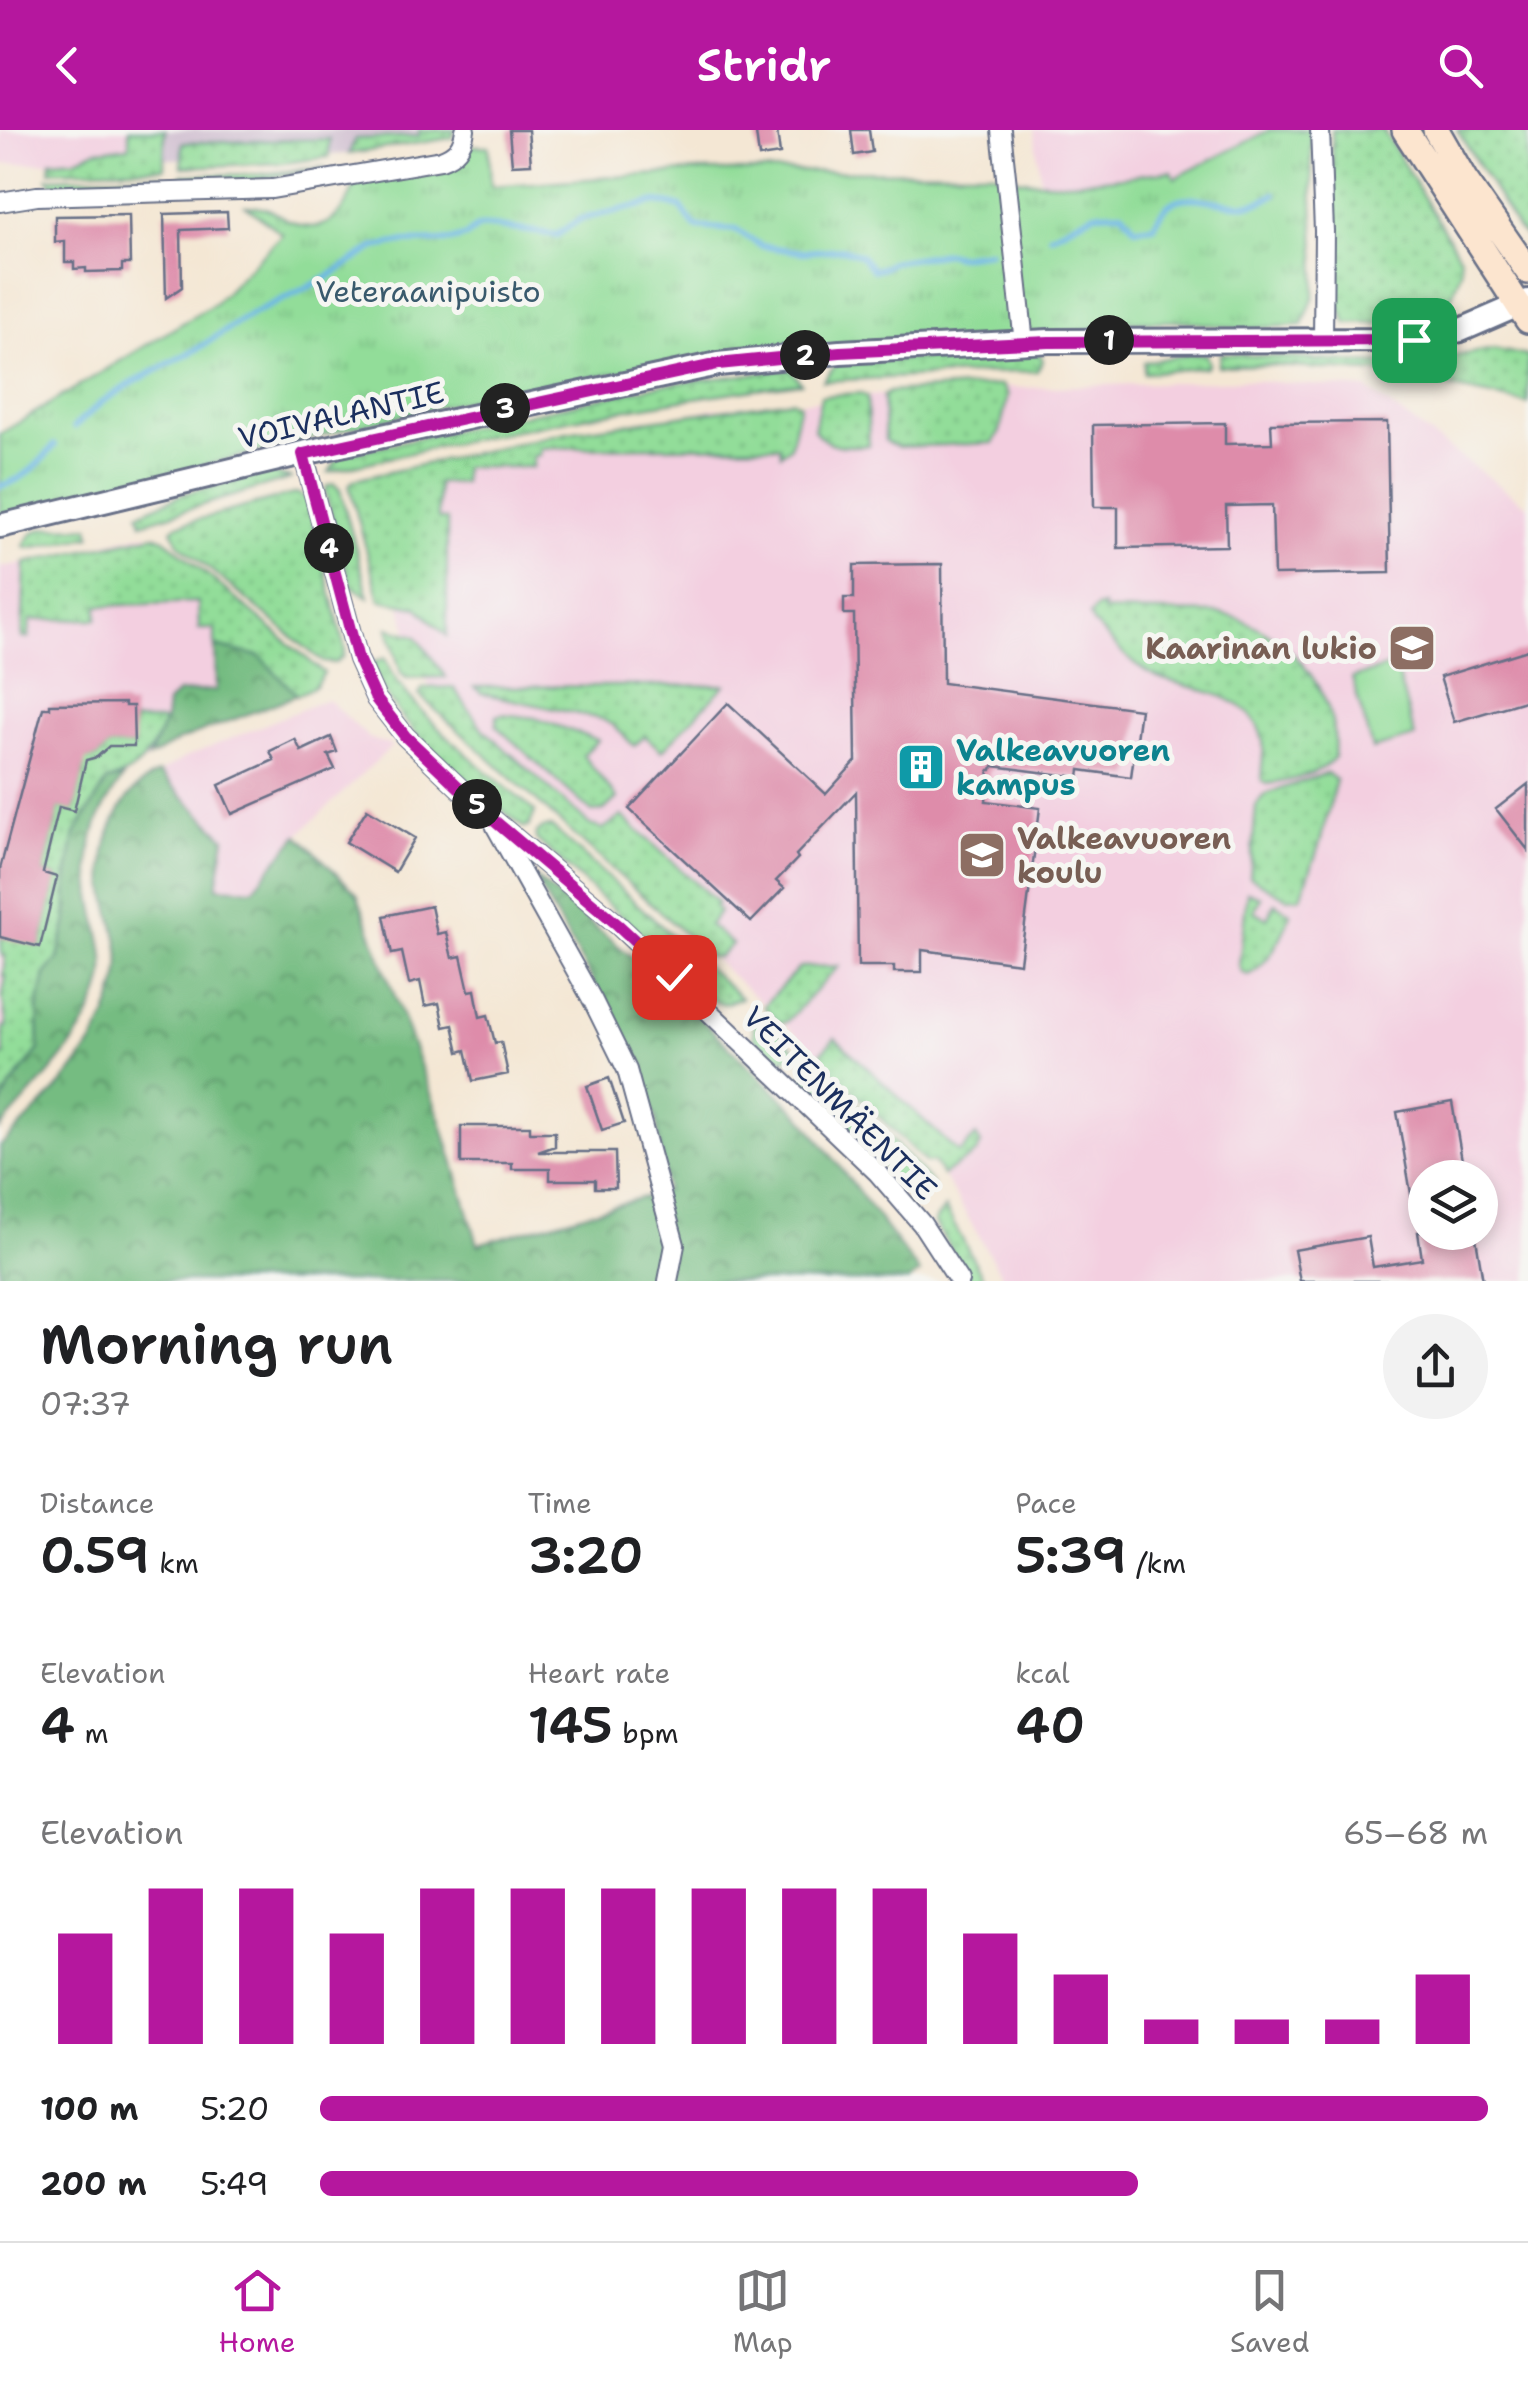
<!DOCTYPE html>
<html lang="en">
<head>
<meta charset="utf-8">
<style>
  :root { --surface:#fff; --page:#f2f2f2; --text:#202124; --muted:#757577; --line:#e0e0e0; --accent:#b5179e }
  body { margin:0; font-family:"Shantell Sans",sans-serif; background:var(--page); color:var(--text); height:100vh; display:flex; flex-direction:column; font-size:38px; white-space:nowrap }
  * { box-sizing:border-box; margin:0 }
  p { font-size:32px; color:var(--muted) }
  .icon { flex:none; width:55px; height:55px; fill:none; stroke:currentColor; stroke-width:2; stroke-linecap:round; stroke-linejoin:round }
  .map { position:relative; height:1151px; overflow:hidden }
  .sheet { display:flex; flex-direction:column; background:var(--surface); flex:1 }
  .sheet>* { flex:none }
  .tools { position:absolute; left:1408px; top:1030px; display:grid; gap:20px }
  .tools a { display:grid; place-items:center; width:90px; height:90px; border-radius:50%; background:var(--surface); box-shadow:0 5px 15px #0003; font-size:50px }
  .pin { position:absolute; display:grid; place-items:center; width:85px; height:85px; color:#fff; margin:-42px; border-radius:20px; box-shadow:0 5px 15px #0006 }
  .km { position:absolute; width:50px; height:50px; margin:-25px; border-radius:50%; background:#222; color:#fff; font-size:28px; line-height:50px; text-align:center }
  .round { display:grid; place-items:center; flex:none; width:105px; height:105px; border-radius:52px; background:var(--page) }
  .head { display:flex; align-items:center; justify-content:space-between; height:170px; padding:0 40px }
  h1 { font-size:55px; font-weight:600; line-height:75px }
  .stats { display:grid; grid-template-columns:repeat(3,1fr); gap:15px; height:170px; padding:10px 40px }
  .stats div { display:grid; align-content:center }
  .stats b { font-size:50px; font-weight:600 }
  .stats small { font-size:28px; font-weight:400 }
  .stats p { font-size:28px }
  .chart { height:280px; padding:20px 40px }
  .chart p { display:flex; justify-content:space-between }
  .chart svg { width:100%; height:180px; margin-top:10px; stroke:var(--accent); stroke-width:6 }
  ul { padding:0 40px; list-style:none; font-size:32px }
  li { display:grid; grid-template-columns:160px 120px 1fr; align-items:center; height:75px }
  li i { height:25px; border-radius:12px; background:var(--accent) }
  header { display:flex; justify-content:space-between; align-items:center; height:130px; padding:0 40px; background:var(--accent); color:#fff; font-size:45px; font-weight:600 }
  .tab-bar { display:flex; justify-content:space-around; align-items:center; height:140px; border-top:2px solid var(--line); background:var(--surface); font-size:28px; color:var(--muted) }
  .tab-bar a { display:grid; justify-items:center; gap:5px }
  .tab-bar .selected { color:var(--accent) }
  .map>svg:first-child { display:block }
  .built { fill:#f3cfe0; fill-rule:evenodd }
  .industrial { fill:#cfbdcf }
  .grass { fill:url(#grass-dots); stroke:#56867c; stroke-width:2.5 }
  .forest { fill:url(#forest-crowns); stroke:#487670; stroke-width:2.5 }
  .park { fill:url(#park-tufts); stroke:#56867c; stroke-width:2.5 }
  .pitch { fill:#92dd99; stroke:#56867c; stroke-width:2.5 }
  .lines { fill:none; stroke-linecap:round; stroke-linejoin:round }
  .stream { stroke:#6db7e5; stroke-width:6 }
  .building { fill:#de8caa }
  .minor-casing { stroke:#676f87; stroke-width:22 }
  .tertiary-casing { stroke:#676f87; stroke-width:28 }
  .secondary-casing { stroke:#676f87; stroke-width:30 }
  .minor { stroke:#fff; stroke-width:18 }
  .tertiary { stroke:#fff; stroke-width:22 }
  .secondary { stroke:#fce5cf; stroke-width:25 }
  .route-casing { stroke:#fff; stroke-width:20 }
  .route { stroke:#b5179e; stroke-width:12 }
  .labels { text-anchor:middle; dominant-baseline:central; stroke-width:10; stroke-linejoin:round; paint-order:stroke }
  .park-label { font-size:30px; fill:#395a6d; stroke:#f6f6f2 }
  .street-label { font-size:30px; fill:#1b2f5e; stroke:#f6f6f2 }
  .education-label { font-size:30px; font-weight:bold; fill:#785e54; stroke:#f6f6f2; text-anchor:end }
  .culture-label { font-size:30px; font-weight:bold; fill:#0d838f; stroke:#f6f6f2; text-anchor:start }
</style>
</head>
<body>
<header><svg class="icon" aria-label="back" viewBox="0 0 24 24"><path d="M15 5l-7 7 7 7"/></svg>Stridr<svg class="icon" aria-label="search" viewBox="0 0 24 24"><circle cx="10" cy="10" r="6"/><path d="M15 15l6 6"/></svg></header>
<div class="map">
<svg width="1528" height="1151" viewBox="0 0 1528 1151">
  <defs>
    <pattern id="grass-dots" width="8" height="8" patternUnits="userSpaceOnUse" patternTransform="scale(2.5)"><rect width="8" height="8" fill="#92dd99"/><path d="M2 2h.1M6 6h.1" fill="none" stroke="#7dbe86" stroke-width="1.8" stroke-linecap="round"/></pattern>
    <pattern id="forest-crowns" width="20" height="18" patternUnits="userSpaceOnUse" patternTransform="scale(2.5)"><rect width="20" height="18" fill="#75bc81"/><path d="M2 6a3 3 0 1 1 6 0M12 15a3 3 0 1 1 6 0" fill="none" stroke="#5f996d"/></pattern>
    <pattern id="park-tufts" width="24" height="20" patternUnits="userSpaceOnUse" patternTransform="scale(2.5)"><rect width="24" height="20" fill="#92dd99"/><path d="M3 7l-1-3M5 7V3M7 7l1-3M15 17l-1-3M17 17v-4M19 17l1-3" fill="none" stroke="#7dbe86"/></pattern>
  </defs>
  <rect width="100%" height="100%" fill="#f6f6f2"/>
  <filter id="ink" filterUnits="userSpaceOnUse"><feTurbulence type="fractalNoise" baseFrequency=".01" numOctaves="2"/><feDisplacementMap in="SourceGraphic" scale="20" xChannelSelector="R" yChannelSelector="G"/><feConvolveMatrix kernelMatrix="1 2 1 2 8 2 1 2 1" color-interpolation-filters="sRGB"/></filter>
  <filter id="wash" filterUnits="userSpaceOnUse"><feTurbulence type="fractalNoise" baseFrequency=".0048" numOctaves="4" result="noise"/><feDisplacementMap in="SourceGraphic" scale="40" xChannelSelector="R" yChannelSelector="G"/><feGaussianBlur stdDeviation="2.25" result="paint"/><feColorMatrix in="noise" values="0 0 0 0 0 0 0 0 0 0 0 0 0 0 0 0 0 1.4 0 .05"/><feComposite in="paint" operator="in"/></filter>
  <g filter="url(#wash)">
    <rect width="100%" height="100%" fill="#f4e7d4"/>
    <path class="built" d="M0 0H137L138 30 0 34Z
      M1034 0H1270L1174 49 1041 52Z
      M1247 250 1367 259 1528 376V1151H1005L937 1035 471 605 436 567 414 529 375 372 441 330 712 279 987 256 1024 258ZM1425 1048H1480V1102H1425Z
      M146 403 315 557 178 612 149 628 123 648 105 672 87 728 105 835 94 879 78 906 0 999V437L33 432Z
      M327 569 369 608 392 616 298 705 253 760 216 757 225 708 159 643 186 627Z"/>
    <path class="industrial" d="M137 0H452V6L349 24 138 30Z"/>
    <path class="grass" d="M129 0H165L164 38 50 41 51 31 76 29 96 20 129 17Z
      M419 0H455L452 8 349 24 355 9 419 6Z
      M1332 0H1383L1460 127 1461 141 1451 168 1426 186 1392 193 1347 194 1336 169Z
      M1457 0H1528V109L1517 98Z
      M329 9V27L284 33 182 37V13Z
      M327 37 243 53 182 51V45L261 44Z
      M162 45 158 55 53 57 48 48Z
      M1494 219 1528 226V274L1384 243 1268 235 1218 236 1221 223 1373 234 1417 233Z
      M989 224H1040L1043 231 1037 241 823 251 836 234Z
      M1190 224H1206L1209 234 1206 237 1144 243V232Z
      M790 239 801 253C641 273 485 304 329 342L340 325 660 255Z
      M1001 255 1008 265 1000 301 993 313 898 317 885 311 883 266 889 262Z
      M860 263 867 267 869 315C848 317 826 319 814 299L821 266Z
      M792 270 800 274 790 317 781 324 780 316 541 318 540 325 533 326V337H463V353H438V389L447 390V506L417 477 380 470 349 355 354 350 567 302Z
      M268 343 292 348 142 393 139 383 183 364Z
      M334 354 340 360 369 467 351 456 325 361 327 356Z
      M297 363 307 369 345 519 343 527 335 533 323 532 180 415 172 400 177 395Z
      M89 396 91 406 31 418 24 416C36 387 65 402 89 396Z
      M154 405 165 409 324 543 315 556 297 565 259 526 215 516V499H199L198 472 98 476 97 489 30 490 29 508H22L25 433Z
      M1103 476V481L1217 483C1281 494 1342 560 1334 628 1321 644 1287 652 1267 654L1262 650C1260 637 1265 625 1263 612 1254 562 1196 562 1158 547 1133 538 1112 511 1093 493L1090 486 1096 478Z
      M388 498 416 506 446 547 406 548 401 543Z
      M385 528C402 577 494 646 535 682L529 696 524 698C471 652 393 601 372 533Z
      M725 555 662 621 645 606 634 616 613 595 601 589 481 563 474 557Z
      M453 557 482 598 590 695 603 699 622 686 718 773 715 777 719 782 709 795 732 814 719 827H710L419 565 423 558Z
      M502 584 535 588 598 610 583 625 617 668 603 681 592 682 496 596 497 586Z
      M133 591H165C152 621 141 643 107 651L67 748V789L58 829 45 845 38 879 39 919 10 957 0 978V925H4L3 897H7L2 867 6 847 3 846 5 826H2L1 808H12L40 817 57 747 43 743 59 677 74 680 84 637 82 630 97 627 109 616H133Z
      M1327 643 1336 650 1320 713 1301 767 1287 768 1250 747 1256 676 1260 670 1265 664Z
      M552 697 741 868 724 874 713 870 536 709V704L543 698Z
      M1247 762 1261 767 1254 781 1267 788 1275 773 1290 783C1286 802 1267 837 1248 845L1242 842 1239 836Z
      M839 836 786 892 780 893 763 876 800 837Z
      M757 883 799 923C779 938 769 923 754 909L753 890Z
      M835 908 959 1023 976 1006 981 1014 977 1023 942 1045 933 1032 926 1033 818 926Z
      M813 933 871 987 932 1054 913 1067 801 955 805 942Z
      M945 1078 985 1151H970L934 1092Z"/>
    <path class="forest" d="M215 516 259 526 297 565 178 611 149 628 165 591 167 573 178 563 216 560Z
      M159 643 225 708 217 757 253 759 298 705 357 764 441 991 478 1114 666 1061 656 988 592 850 533 746 659 849 802 987 920 1143 908 1151H0V1016C46 974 102 919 116 857 128 810 106 788 104 745 102 705 122 660 159 643Z
      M123 648C88 695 83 729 96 786 101 809 108 830 102 854 87 911 36 956 0 999V978L10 957 39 919 38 879 45 844 58 829 67 789V748L75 704 107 651Z"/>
    <path class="park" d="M1270 0H1310L1316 145 1314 166 1303 195 1242 199 1182 191 1126 192 1083 202C909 216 733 222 561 252 372 285 188 345 0 385V304L214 174 282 104 246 76C276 76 273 85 297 94 328 106 347 79 355 53L441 41 455 34 470 16H489L491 56 699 41 991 42C1046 63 1114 46 1172 41L1175 48Z"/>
    <path class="pitch" d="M1395 535 1415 607 1372 619 1352 548Z"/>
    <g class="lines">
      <path class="stream" d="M1050 106 1095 83 1122 82 1135 98 1154 96C1179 36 1231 97 1275 64
        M74 297 102 272 132 253 197 219 250 185 325 149 375 117 402 112 451 111 466 106 478 97 491 96 557 105 580 89 657 72 681 77 695 97 737 100 761 116 803 122 843 119 861 126 873 140 885 137 891 132 946 123 958 126 989 122
        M0 356C25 350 39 334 55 315"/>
    </g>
    <g id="blocks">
      <path class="building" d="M509 0H528L531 34 512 35Z
        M851 0H869L872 22 854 25Z
        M777 1 780 24 759 27 756 3Z
        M227 82 228 98 181 100 182 157 166 168 164 84Z
        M129 85 130 134H122V141L86 142V138L74 139V132H65V111L55 112V86Z
        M1387 292 1390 443 1274 445 1272 375 1226 376 1227 416 1118 418V377H1094L1093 295 1225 293V314L1272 313 1271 293Z
        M942 434 943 553 1140 579 1131 647 1080 640 1079 647 993 636 992 640H989L986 671 1040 678 1020 833 922 820V842H894V836H858L856 662 796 725 798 728 776 751 784 758 751 792 629 679 728 573 826 664 856 631 854 484H844V468H854V435Z
        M1528 520V570L1454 592 1440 547Z
        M125 573V576H133L134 616H109L97 627 86 630 74 681 59 677 43 743 57 747 40 817 0 807V739L43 578H50V574Z
        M331 607 337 622 328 625 335 639 232 684 219 655 274 630 270 621 295 609 301 621Z
        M1528 654V720L1496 679Z
        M367 679 415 708 395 742 346 712Z
        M431 776 437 804 446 802 452 828 461 826 469 861 475 860 480 887 488 885 495 913 501 912 508 944 473 951 466 920 459 922 453 895 444 897 439 873 425 876 420 851 409 854 402 822 392 824 384 786Z
        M609 948 624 993 602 1000 587 956Z
        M1452 972 1465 1048H1425V1092L1416 1093 1397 982Z
        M461 996H530V1002H555V1016L538 1022H615L616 1058H595V1050H550V1039H512V1033H461Z
        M1418 1102H1475L1483 1151H1300L1294 1120 1368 1107 1373 1137 1422 1129Z"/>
    </g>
  </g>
  <g filter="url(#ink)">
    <use href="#blocks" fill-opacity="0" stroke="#676f87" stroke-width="2.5"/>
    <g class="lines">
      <g class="minor-casing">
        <path id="minor" d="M1001 0 1024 213
          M1320 0 1324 101 1323 211
          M0 72 37 66 272 59 441 30C456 25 463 16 465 0
          M303 323 358 529 376 569 405 606 491 688 618 795 878 1043 922 1094 959 1151
          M496 697 593 871 627 940 675 1115 668 1151"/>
      </g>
      <g class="tertiary-casing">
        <path id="tertiary" d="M0 396 303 323 718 234 840 222 1049 211 1414 210 1461 200 1528 171"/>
      </g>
      <g class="secondary-casing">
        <path id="secondary" d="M1405 0 1528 190
          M1436 0 1464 49 1528 141"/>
      </g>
      <use href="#minor" class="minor"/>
      <use href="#tertiary" class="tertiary"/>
      <use href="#secondary" class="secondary"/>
    </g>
  </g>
  <g class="lines" filter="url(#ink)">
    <g class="route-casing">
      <path id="route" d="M674 847 618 795 491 688 405 606 376 569 358 529 303 324 718 234 840 222 1049 212 1414 210"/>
    </g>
    <use href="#route" class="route"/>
  </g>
  <defs>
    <g id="school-square" transform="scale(2.5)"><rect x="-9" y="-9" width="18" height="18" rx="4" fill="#8d6e63" stroke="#f6f6f2"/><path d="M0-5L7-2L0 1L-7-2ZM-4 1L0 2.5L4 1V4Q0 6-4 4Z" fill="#fff"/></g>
    <g id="building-square" transform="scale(2.5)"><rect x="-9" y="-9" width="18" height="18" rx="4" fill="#0f9aa8" stroke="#f6f6f2"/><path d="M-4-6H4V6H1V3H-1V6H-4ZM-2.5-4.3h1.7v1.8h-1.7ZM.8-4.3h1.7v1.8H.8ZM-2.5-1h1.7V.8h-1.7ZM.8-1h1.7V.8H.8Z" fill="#fff"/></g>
  </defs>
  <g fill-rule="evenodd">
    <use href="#school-square" x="1412" y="518"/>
    <use href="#building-square" x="921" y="637"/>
    <use href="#school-square" x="982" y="725"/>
  </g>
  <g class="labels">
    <g class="park-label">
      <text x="428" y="161">Veteraanipuisto</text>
    </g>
    <g class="street-label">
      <text transform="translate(341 285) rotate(-13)">VOIVALANTIE</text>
      <text transform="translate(840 973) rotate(45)">VEITENMÄENTIE</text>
    </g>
    <g class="education-label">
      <text x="1377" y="518">Kaarinan lukio</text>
      <text x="1017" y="708" text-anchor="start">Valkeavuoren<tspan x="1017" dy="34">koulu</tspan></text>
    </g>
    <g class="culture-label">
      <text x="956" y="620">Valkeavuoren<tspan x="956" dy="34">kampus</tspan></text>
    </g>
  </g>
</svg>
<div class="tools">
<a><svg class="icon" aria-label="layers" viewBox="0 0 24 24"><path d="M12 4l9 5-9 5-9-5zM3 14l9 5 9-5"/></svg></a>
</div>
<div class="pin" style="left:1414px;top:210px;background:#1e9e55"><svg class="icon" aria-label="arrive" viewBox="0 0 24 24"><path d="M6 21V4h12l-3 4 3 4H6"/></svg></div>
<div class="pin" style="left:674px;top:847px;background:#d93025"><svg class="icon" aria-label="check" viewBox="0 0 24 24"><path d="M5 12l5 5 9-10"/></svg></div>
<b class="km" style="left:1109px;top:210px">1</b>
<b class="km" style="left:805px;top:225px">2</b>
<b class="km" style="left:505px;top:278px">3</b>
<b class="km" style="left:329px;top:418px">4</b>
<b class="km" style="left:477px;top:674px">5</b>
</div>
<section class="sheet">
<div class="head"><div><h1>Morning run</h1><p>07:37</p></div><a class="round"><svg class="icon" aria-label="share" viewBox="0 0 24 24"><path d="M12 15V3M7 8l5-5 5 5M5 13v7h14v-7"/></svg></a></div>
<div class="stats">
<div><p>Distance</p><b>0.59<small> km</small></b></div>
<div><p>Time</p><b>3:20</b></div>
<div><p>Pace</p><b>5:39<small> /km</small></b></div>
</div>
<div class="stats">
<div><p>Elevation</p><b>4<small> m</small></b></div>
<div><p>Heart rate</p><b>145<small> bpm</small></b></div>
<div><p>kcal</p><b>40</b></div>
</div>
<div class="chart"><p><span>Elevation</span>65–68 m</p>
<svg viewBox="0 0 160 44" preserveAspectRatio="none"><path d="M5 44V17M15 44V6M25 44V6M35 44V17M45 44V6M55 44V6M65 44V6M75 44V6M85 44V6M95 44V6M105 44V17M115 44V27M125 44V38M135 44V38M145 44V38M155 44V27"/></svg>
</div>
<ul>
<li><b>100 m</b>5:20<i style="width:100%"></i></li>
<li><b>200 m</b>5:49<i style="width:70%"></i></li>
</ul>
</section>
<nav class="tab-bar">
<a class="selected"><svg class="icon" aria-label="home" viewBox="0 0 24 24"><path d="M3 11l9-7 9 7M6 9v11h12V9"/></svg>Home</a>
<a><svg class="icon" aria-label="map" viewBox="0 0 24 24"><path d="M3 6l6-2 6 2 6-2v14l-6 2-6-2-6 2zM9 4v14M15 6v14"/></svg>Map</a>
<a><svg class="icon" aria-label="saved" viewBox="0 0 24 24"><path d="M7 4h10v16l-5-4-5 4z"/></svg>Saved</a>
</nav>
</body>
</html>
